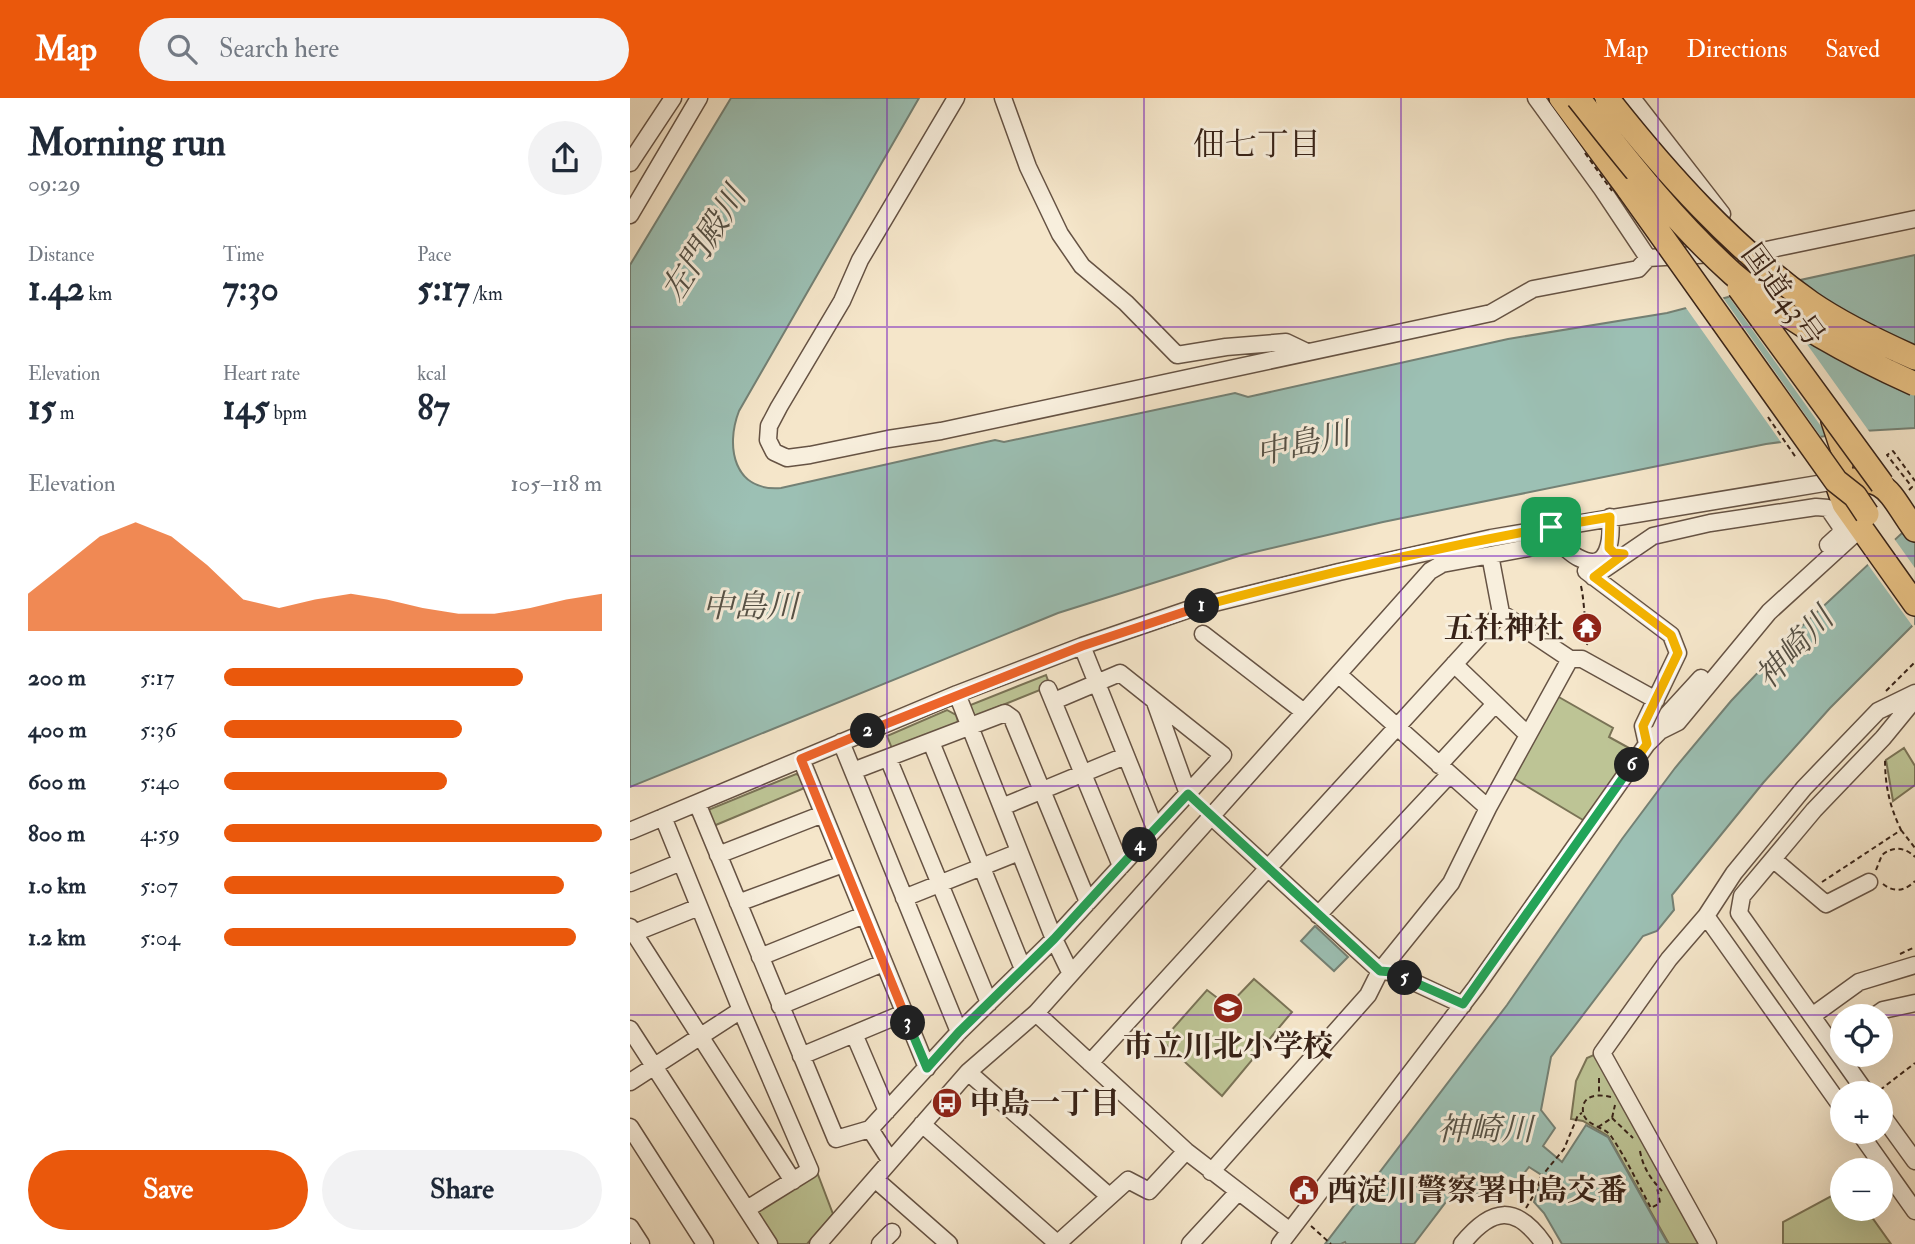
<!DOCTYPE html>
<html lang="en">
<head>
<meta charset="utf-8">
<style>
  :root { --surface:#fff; --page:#f2f2f3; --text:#1f2937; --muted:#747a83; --accent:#ea580c }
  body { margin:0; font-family:"IM FELL Double Pica","Noto Serif JP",serif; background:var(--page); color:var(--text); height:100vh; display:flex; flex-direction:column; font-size:26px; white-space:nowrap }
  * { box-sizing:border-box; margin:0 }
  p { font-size:23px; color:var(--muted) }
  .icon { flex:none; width:38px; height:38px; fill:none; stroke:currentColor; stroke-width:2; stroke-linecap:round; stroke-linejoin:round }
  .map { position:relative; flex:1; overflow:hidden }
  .side { display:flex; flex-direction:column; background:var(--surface); width:630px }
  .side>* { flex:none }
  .fabs { position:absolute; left:1200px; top:906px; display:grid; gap:14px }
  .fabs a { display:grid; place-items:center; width:63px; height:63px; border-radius:50%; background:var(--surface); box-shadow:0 7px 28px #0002; font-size:35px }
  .pin { position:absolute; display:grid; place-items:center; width:60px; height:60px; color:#fff; margin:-30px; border-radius:14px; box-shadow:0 4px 10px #0006 }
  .km { position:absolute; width:35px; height:35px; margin:-18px; border-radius:50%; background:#222; color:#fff; font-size:19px; line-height:35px; text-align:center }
  .round { display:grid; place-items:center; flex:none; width:74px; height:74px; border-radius:37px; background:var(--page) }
  .head { display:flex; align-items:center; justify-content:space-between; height:119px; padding:0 28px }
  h1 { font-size:38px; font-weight:700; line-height:52px }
  .metrics { display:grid; grid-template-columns:repeat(3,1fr); gap:10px; height:119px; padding:7px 28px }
  .metrics div { display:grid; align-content:center }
  .metrics b { font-size:35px; font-weight:700 }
  .metrics small { font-size:19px; font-weight:400 }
  .metrics p { font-size:19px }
  .chart { height:196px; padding:14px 28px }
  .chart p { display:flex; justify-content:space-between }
  .chart svg { width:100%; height:126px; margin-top:7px; fill:var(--accent); opacity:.7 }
  .cta { display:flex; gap:14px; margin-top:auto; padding:14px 28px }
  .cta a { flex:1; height:80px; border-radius:42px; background:var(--accent); color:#fff; font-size:28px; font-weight:700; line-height:80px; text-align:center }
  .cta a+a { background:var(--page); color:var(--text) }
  ul { padding:0 28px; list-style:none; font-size:23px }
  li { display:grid; grid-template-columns:112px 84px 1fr; align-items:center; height:52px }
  li i { height:18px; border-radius:9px; background:var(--accent) }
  header { display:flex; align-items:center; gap:42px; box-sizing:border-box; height:98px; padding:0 35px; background:var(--accent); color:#fff }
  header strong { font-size:33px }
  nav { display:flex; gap:38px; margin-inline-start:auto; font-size:24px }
  .search { width:490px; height:63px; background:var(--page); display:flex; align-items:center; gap:18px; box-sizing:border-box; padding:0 24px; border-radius:38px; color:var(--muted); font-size:26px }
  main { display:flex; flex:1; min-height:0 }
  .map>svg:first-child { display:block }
  .green { fill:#bdc495; stroke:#7a7356; stroke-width:2 }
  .water { fill:#9cc0b4; stroke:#748175; stroke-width:2 }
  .pier { fill:#f5e6ca }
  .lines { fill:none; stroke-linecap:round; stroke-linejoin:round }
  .minor-casing { stroke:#665344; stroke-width:19 }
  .highway-casing { stroke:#372217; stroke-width:26 }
  .path { stroke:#372217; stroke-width:2; stroke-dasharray:5 3.5; stroke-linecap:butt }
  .minor { stroke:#f8efdd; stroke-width:16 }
  .highway { stroke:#eac385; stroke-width:23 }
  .highway-bridge-casing { stroke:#372217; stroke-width:26; stroke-linecap:butt }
  .path-bridge { stroke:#372217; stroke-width:2; stroke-dasharray:5 3.5; stroke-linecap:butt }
  .highway-bridge { stroke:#eac385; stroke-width:23 }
  .split-1-casing { stroke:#fff; stroke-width:14 }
  .split-2-casing { stroke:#fff; stroke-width:14 }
  .split-3-casing { stroke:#fff; stroke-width:14 }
  .split-4-casing { stroke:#fff; stroke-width:14 }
  .split-5-casing { stroke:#fff; stroke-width:14 }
  .split-6-casing { stroke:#fff; stroke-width:14 }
  .split-7-casing { stroke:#fff; stroke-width:14 }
  .split-1 { stroke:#f5b400; stroke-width:9 }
  .split-2 { stroke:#f0652b; stroke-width:9 }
  .split-3 { stroke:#f0652b; stroke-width:9 }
  .split-4 { stroke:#22a559; stroke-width:9 }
  .split-5 { stroke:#22a559; stroke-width:9 }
  .split-6 { stroke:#22a559; stroke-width:9 }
  .split-7 { stroke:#f5b400; stroke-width:9 }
  .grid { fill:none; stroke:#7b2cbf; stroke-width:2; stroke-opacity:0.55 }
  .labels { text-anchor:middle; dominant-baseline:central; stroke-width:6; stroke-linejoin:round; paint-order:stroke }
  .street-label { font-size:30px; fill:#372217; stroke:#f8efdd }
  .poi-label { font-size:30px; font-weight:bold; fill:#372217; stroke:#f8efdd; text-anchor:start }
  .neighbourhood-label { font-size:32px; fill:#372217; stroke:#f8efdd }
  .water-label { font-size:32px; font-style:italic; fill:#555146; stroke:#f8efdd }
</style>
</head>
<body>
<header>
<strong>Map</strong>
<div class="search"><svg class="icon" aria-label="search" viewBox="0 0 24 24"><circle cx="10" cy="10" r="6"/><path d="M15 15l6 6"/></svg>Search here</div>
<nav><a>Map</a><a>Directions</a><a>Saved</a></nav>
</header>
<main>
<section class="side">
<div class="head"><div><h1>Morning run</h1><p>09:29</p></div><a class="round"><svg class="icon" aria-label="share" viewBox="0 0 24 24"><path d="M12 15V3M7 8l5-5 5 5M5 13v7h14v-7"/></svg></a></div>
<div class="metrics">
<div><p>Distance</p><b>1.42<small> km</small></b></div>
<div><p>Time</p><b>7:30</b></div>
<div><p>Pace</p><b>5:17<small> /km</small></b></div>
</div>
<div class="metrics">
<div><p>Elevation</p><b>15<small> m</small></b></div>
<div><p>Heart rate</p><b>145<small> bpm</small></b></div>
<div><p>kcal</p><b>87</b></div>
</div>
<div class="chart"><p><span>Elevation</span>105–118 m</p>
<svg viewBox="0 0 160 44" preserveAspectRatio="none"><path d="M0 44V31L10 21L20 11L30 6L40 11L50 21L60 33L70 36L80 33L90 31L100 33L110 36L120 38L130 38L140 36L150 33L160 31V44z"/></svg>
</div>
<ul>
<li><b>200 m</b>5:17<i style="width:79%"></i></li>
<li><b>400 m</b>5:36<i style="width:63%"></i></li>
<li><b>600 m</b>5:40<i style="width:59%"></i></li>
<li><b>800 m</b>4:59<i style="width:100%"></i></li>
<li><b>1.0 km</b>5:07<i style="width:90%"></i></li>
<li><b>1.2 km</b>5:04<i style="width:93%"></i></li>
</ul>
<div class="cta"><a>Save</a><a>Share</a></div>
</section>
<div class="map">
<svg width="1285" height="1146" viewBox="0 0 1285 1146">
  <rect width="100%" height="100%" fill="#f5e6ca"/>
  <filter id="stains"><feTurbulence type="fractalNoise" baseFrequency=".00286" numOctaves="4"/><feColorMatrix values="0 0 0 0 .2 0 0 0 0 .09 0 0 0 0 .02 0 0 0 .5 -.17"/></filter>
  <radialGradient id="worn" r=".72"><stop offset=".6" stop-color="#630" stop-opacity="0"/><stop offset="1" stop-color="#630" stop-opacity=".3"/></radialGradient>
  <path class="green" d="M416 577 420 588 343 619 338 608Z
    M927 598 983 630 979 639 999 650 996 655 1000 660 953 722 883 680Z
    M317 612 326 617 329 627 263 653 257 638Z
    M1274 650 1285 668V687L1263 703 1256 662Z
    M166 676 172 678 177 689 81 729 78 712Z
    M624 881 662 914 592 998 532 943 577 892 598 908Z
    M966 956 1071 1146H1039L978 1038 953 1023 941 1021 946 983 957 960Z
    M187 1074 203 1116 177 1146H148L128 1115 129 1111Z
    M1207 1095 1213 1096V1111H1236L1261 1146H1153V1124Z"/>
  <path class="water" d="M101 0H289L109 313C95 349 104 394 151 390L365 342 374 344 605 295 618 299 878 241 1037 215 1129 191 1285 157V330L1233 333 1136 346 753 424 612 457 428 515 0 689V167Z
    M1285 423V525L1200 610 1133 685 1042 797 1044 812 1027 833 1013 838 921 959 911 1012 925 1030 913 1048 932 1064 956 1027 978 1039 1038 1146H932L914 1115 904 1104 913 1078 899 1069 885 1087 816 1104 784 1146H716L715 1144 711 1146H695L877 907 992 741 1045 670 1101 603 1170 530Z
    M685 828 718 859 704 873 671 843Z"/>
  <path class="pier" d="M1134 186 1241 336 1200 341 1097 196Z
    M1091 197 1193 342 1153 347 1054 207Z
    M1263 439 1285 470 1284 530 1236 464Z"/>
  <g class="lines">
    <g class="minor-casing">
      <path id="minor" d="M326 0 230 162 212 203 149 309 139 328 138 342 144 354 157 360 180 357 258 341 311 333 861 215 903 191 1008 171 1018 160 1132 153 1285 121
        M373 0 398 69 430 136 452 168 496 205 547 257 596 249 656 244 677 254
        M906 0 972 91 1018 160
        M1002 0 1092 116
        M0 65 43 0
        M0 117 69 0
        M860 457 871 515 940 561H952L1026 602
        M956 473 1041 537 1048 555 1013 628 1017 646
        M963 479 1023 438 1080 425 1186 409 1198 410 1211 429 1210 436 1198 447
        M573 536 674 614
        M452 548 525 730
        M824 566 898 637
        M708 576 858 710
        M418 591 491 768
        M327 596 424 841 440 874
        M525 604 558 696
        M1030 633 1038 616 1071 580
        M211 644 329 934
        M301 644 393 871
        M258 660 359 905
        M171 661 297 970
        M809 667 865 606
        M223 673 375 615 382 620 458 804
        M67 705 206 1041 240 1031 329 934 424 841 593 657 490 575 424 603
        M372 709 495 658
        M581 718 750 873 762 874 833 907
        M33 719 111 912 180 1072 117 1111
        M0 733 327 596 452 548 560 511 709 474 861 440 1206 383
        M88 757 193 716
        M1143 761 1196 806 1239 784
        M0 785 51 764
        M274 800 389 754
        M108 805 213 766
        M688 817 820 676
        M1076 818 1104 775 1174 690 1248 613 1285 595
        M0 829 163 1083
        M4 835 69 809
        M130 859 234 817
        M150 908 253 865
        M406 915 556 1053 660 1133
        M1182 918 1229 884 1285 867
        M1243 919 1253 912 1285 905
        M0 931 139 1146
        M224 936 257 1013
        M171 958 274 915
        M460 965 871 515
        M338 974 479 1098
        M0 984 111 912
        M1237 996 1109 815 1112 798 1184 712 1253 640 1285 601
        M1251 1016 1285 1063
        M292 1026 428 1146
        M0 1029 75 1146
        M240 1031 260 1062
        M1229 1034 1285 1113
        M581 1074 738 897 750 873 821 785 858 710 940 561
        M245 1081 319 1146
        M0 1129 11 1146
        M188 1146 338 974 406 915 800 473 812 466 925 445C935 447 940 456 949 460 980 476 982 439 980 419
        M250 1146 262 1134
        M427 1146 498 1082 519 1093 556 1053
        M560 1146 608 1094
        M650 1146 846 889 1017 646 1030 633 1048 624 1139 514 1231 430
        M832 1146C862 1109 886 1106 914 1146
        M1078 1146 972 955 1039 861 1076 818 1213 1011"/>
    </g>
    <g class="highway-casing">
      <path id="highway" d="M931 0 999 92
        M1007 51 1039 95
        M1203 323 1214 356 1206 383
        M1206 383 1214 406 1285 506
        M1206 383C1259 377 1257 393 1285 432"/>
    </g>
    <path class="path" d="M1279 392 1282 389 1257 357 1263 353 1285 383
      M951 488C955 506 953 521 960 538L957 547
      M961 537 966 527
      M1256 593 1285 564
      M1271 732 1285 750
      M1246 772 1252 757C1263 748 1275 749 1285 759
      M1192 784 1271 732C1259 707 1255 687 1255 660
      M1253 786C1264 795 1275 793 1285 783
      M1270 856 1285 849
      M969 980V995
      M1250 992 1285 965
      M981 999C969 996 951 996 953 1014 955 1028 974 1028 981 1038 996 1060 1008 1086 1021 1110L1030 1105 1027 1089
      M982 1020 1003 1040
      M968 1029 982 1020 985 1007
      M1010 1053C1013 1070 1021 1081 1032 1093
      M896 1110 909 1088 908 1085 910 1080 934 1051 948 1017 952 1015
      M681 1128 701 1146"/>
    <use href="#minor" class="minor"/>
    <use href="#highway" class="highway"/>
    <g class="highway-bridge-casing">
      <path id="highway-bridge" d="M948 0C996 61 1045 124 1103 176 1157 223 1221 257 1285 286
        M977 0C1036 75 1102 149 1181 205 1213 227 1249 244 1285 260
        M999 92 1206 383 1225 398 1237 416
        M1109 190 1252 386"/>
    </g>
    <path class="path-bridge" d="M955 55 982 93
      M1138 319 1167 361"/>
    <use href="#highway-bridge" class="highway-bridge"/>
  </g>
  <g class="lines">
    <g class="split-1-casing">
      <path id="split-1" d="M572 508C687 477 804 450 921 429"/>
    </g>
    <g class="split-2-casing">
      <path id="split-2" d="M238 633 452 548 572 508"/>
    </g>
    <g class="split-3-casing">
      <path id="split-3" d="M238 633 171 661 278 925"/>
    </g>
    <g class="split-4-casing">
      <path id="split-4" d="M278 925 297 970 329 934 424 841 510 747"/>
    </g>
    <g class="split-5-casing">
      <path id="split-5" d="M510 747 558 696 750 873 762 874 775 880"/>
    </g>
    <g class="split-6-casing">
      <path id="split-6" d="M775 880 833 906 1002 667"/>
    </g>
    <g class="split-7-casing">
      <path id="split-7" d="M921 429 980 419 979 450 984 455 994 456 964 479 1041 537 1048 555 1013 628 1017 646 1002 667"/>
    </g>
    <use href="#split-1" class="split-1"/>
    <use href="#split-2" class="split-2"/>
    <use href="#split-3" class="split-3"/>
    <use href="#split-4" class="split-4"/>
    <use href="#split-5" class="split-5"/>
    <use href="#split-6" class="split-6"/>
    <use href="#split-7" class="split-7"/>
  </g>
  <path class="grid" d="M257 0V1146M514 0V1146M771 0V1146M1028 0V1146M0 229H1285M0 458H1285M0 688H1285M0 917H1285"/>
  <defs>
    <g id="temple-disc" transform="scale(1.575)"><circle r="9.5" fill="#8f2418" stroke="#f8efdd"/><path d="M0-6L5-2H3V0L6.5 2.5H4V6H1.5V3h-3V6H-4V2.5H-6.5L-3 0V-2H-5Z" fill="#fff"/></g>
    <g id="school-disc" transform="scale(1.575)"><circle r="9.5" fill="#8f2418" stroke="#f8efdd"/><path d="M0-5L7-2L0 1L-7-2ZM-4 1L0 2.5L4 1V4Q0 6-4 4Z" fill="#fff"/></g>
    <g id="bus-disc" transform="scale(1.575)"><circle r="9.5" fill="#8f2418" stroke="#f8efdd"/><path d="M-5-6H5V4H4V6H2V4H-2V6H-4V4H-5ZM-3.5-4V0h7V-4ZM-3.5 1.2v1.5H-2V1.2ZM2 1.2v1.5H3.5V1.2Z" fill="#fff"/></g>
    <g id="civic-disc" transform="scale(1.575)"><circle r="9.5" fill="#8f2418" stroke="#f8efdd"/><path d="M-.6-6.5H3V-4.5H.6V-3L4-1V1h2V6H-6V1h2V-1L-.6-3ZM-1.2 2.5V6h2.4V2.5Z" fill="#fff"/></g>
  </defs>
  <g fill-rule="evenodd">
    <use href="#temple-disc" x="957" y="530"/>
    <use href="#school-disc" x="598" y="910"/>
    <use href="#bus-disc" x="317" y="1005"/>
    <use href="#civic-disc" x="674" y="1092"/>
  </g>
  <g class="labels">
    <g class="street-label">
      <text transform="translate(1153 197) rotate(54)">国道43号</text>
    </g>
    <g class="poi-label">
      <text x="934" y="530" text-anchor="end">五社神社</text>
      <text x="598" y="948" text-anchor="middle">市立川北小学校</text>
      <text x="340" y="1005">中島一丁目</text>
      <text x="697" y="1092">西淀川警察署中島交番</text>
    </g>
    <g class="neighbourhood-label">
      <text x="627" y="47">佃七丁目</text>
    </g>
    <g class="water-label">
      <text transform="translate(74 146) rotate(-58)">左門殿川</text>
      <text transform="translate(673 346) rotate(-13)">中島川</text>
      <text x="120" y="509">中島川</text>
      <text transform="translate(1165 550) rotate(-47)">神崎川</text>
      <text x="855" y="1032">神崎川</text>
    </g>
  </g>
  <rect width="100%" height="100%" filter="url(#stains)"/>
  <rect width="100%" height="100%" fill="url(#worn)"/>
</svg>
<div class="fabs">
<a><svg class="icon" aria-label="locate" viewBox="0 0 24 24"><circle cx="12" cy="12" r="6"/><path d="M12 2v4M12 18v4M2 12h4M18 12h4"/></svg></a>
<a>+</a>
<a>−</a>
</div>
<div class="pin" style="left:921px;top:429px;background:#1e9e55"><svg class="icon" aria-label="arrive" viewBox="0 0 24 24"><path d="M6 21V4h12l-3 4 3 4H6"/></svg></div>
<b class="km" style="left:572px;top:508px">1</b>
<b class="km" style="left:238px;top:633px">2</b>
<b class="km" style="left:278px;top:925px">3</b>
<b class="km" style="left:510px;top:747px">4</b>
<b class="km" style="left:775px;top:880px">5</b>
<b class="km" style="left:1002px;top:667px">6</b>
</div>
</main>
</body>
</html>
